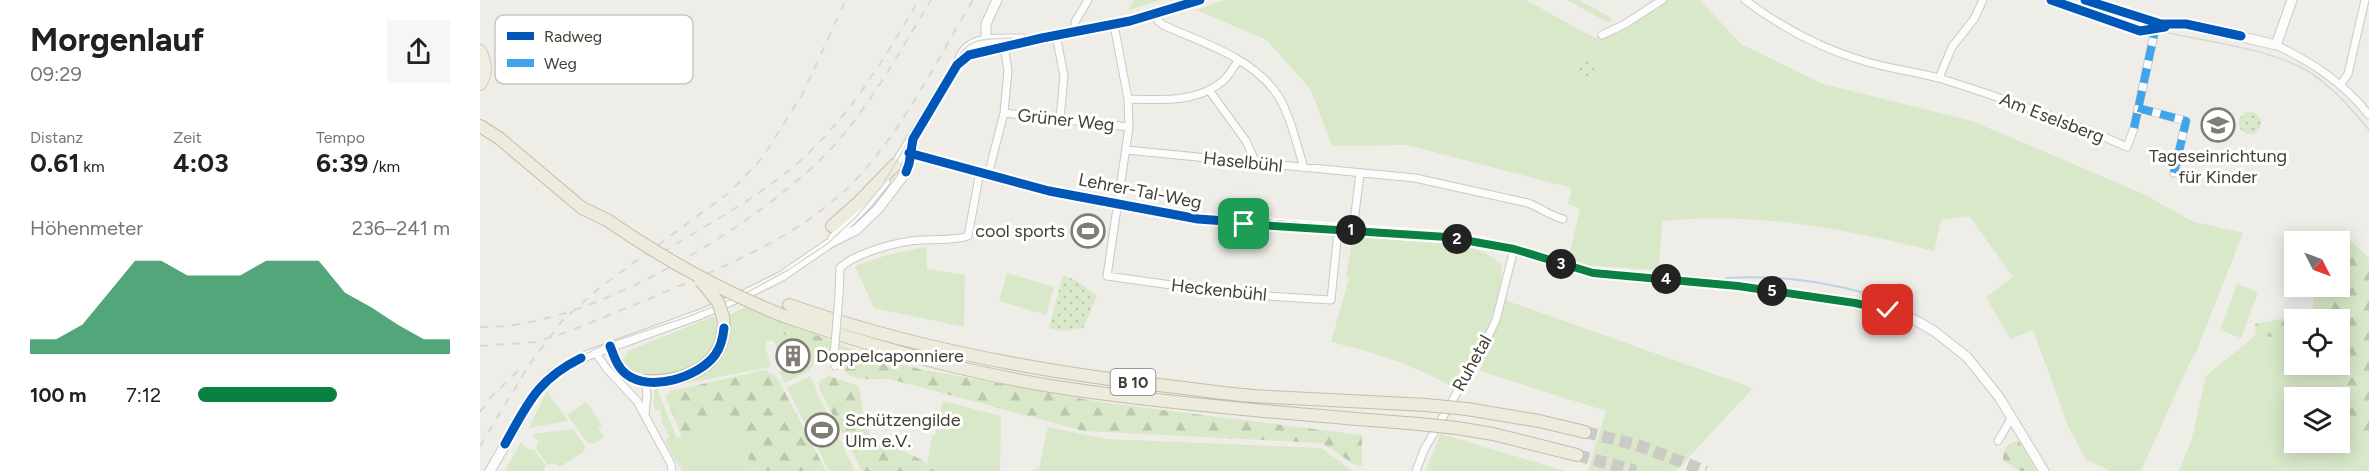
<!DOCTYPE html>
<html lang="de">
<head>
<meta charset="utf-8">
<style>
  :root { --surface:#fff; --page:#f6f6f6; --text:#202124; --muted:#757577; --accent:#0b8043 }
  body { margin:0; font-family:Figtree,sans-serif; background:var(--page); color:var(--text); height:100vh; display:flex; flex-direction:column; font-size:22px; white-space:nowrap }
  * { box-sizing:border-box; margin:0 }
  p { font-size:20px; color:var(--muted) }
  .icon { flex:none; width:33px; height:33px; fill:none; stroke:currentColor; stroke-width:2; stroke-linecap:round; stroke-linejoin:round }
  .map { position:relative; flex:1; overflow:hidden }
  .details { display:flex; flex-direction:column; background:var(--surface); width:480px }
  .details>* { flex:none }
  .needle { width:39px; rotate:132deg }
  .fabs { position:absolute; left:1804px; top:231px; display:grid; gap:12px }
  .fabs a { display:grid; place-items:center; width:66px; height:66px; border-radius:0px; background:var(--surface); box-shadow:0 3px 15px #0003; font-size:30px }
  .pin { position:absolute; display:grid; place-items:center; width:51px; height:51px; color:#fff; margin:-26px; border-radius:12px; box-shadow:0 3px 9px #0006 }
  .km { position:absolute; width:30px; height:30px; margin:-15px; border-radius:50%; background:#222; color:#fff; font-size:16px; line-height:30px; text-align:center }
  .round { display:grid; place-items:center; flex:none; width:63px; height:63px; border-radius:0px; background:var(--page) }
  .overview { display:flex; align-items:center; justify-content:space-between; height:102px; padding:0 30px }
  h1 { font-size:33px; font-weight:700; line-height:45px }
  .figures { display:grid; grid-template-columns:repeat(3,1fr); gap:9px; height:102px; padding:6px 30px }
  .figures div { display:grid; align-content:center }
  .figures b { font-size:26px; font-weight:700 }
  .figures small { font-size:16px; font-weight:400 }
  .figures p { font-size:16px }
  .chart { height:168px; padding:12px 30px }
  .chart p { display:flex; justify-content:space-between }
  .chart svg { width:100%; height:108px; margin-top:6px; fill:var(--accent); opacity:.7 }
  ul { padding:0 30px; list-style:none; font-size:20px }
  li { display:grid; grid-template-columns:96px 72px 1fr; align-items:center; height:45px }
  li i { height:15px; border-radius:8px; background:var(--accent) }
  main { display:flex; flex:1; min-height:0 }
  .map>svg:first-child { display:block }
  .green { fill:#d9e8c9 }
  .forest { fill:url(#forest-firs) }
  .park { fill:url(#park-dots) }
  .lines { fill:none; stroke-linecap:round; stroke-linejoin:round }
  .stream { stroke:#bad2ea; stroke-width:2 }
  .trunk-tunnel { stroke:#cccac4; stroke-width:12; stroke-dasharray:12 6; stroke-linecap:butt }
  .minor-casing { stroke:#cac9c4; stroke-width:9 }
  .tertiary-casing { stroke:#cac9c4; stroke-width:11 }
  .primary-casing { stroke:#d0cbb6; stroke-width:14 }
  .trunk-casing { stroke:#c5bda5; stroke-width:14 }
  .minor { stroke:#fcfcfc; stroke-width:7 }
  .tertiary { stroke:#fcfcfc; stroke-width:9 }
  .primary { stroke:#f0ede3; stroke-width:12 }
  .trunk { stroke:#edeade; stroke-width:12 }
  .tram { stroke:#d8d8d7; stroke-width:1.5 }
  .rail { stroke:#d8d8d7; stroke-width:2; stroke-dasharray:8 8; stroke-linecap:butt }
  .minor-bridge-casing { stroke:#cac9c4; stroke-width:9; stroke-linecap:butt }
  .trunk-bridge-casing { stroke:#c5bda5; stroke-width:14; stroke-linecap:butt }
  .minor-bridge { stroke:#fcfcfc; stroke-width:7 }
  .trunk-bridge { stroke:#edeade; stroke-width:12 }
  .quiet { stroke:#3fa4eb; stroke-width:8; stroke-dasharray:15 8; stroke-linecap:butt }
  .cycleway-casing { stroke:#fff; stroke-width:13 }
  .cycleway { stroke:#0057b8; stroke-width:9 }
  .route-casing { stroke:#fff; stroke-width:12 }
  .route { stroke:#0b8043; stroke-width:8 }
  .labels { text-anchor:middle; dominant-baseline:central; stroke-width:6; stroke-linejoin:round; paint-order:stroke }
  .shield { fill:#fff; stroke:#7c7972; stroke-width:1.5 }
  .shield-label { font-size:16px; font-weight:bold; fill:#444035 }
  .street-label { font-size:18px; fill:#444035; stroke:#fff }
  .poi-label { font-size:18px; fill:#444035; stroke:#fff; text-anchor:start }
  .key { fill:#fff; stroke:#c7c6c2; stroke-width:1.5 }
  .key-label { font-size:16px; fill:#444035 }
</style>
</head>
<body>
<main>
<section class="details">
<div class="overview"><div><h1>Morgenlauf</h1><p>09:29</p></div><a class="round"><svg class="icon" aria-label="share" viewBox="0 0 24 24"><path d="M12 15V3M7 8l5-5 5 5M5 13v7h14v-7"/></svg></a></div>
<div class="figures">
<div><p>Distanz</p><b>0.61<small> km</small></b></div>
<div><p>Zeit</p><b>4:03</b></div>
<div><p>Tempo</p><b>6:39<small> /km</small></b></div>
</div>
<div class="chart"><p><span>Höhenmeter</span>236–241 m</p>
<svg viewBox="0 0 160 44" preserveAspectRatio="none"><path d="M0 44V38L10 38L20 32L30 19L40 6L50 6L60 12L70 12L80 12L90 6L100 6L110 6L120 19L130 25L140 32L150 38L160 38V44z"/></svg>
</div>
<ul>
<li><b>100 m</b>7:12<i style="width:55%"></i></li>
</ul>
</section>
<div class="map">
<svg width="1889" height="471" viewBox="0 0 1889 471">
  <defs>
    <pattern id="forest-firs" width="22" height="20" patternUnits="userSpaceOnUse" patternTransform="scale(1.5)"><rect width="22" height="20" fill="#d9e8c9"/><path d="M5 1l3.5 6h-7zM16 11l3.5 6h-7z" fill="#bbc8ad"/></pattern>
    <pattern id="park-dots" width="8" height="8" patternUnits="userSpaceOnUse" patternTransform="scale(1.5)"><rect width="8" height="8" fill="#d9e8c9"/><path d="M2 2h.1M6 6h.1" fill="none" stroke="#bbc8ad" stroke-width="1.8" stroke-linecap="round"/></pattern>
  </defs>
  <rect width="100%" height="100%" fill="#eeede8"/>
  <path class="green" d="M654 0H680L647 11Z
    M745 0H1046L1113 37 1122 39 1186 0H1220L1261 44 1343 84 1492 121 1663 194 1714 222 1763 233 1716 352 1709 364 1661 471H1631L1606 460 1588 426 1553 330 1530 339 1506 297 1533 277 1489 216 1461 220 1454 251C1363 229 1275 211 1182 221L1179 270 1115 266 1088 261 1100 208 1088 204 1092 188 927 145 852 146 831 90 787 40 716 10Z
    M1087 0H1099L1132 18 1129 23Z
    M874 232C915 236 991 235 1021 264 1026 306 994 354 974 388 934 365 896 353 851 342L869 278 866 277Z
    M446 247 447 269 485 275 484 327 394 308 375 266 407 255Z
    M527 273 574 287 566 315 519 301Z
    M1757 284 1778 292 1761 338 1740 330Z
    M1022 299 1273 388 1196 471H1108L1126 411 1000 371Z
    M266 307 297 319 300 333 329 344 335 354 333 366 329 371 305 383 299 371 318 364 323 359 322 356 316 352 300 358 294 341H287L285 346 291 367 177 389 197 439 223 426 251 418 274 471H202L185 441 189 436 183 425 180 410 174 409V386L227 369 248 315Z
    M234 316C236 325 238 335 235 344 223 375 169 383 144 366L143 360 148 351Z
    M1776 335 1815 340V364L1846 365 1853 397 1815 398V442H1860V427L1863 441 1889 431V471H1699L1712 439 1726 376Z
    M330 376 336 388 335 389 375 471H349L307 388Z
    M67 391 88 421 49 428Z
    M463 401 521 416 520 471H455L447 464 452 435H455Z
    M106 402 122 425 118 428 124 437 114 444 108 443 87 415Z
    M568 427 627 439 841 448 873 471H552L559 468Z
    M93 429 105 446 104 451 80 467 75 463 67 465 56 448 58 441 52 434Z
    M960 434H961L1085 471H946Z
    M41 442 47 449H54L66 466 64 471H25Z"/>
  <path class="forest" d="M1871 241 1889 258V431L1863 441 1860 427V398L1853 397 1846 365 1860 364V320H1815V340L1776 335 1775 324 1832 313 1835 287 1860 286V244Z
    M297 319 366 347 439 369 620 402 882 435V466L875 465 842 443 604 431 410 379C389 378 366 385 360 360H346L335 354 329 344 300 333 294 328Z
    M285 370 296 377 300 383 346 471H274L251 419 223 426 202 438 187 400 186 395 191 391Z
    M349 376 379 386 384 420 394 445C415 445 440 456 455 471H382L339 388 340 380Z
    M1538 440 1557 471H1540L1523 460C1523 449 1527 444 1538 440Z"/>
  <path class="park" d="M1106 58 1121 66 1113 77 1095 74Z
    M1759 123a11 11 0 1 1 22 0a11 11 0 1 1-22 0Z
    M583 275 597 281 617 296 603 328 584 331 569 328Z"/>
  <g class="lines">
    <path class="stream" d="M1246 278C1308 274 1372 286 1430 308"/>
    <path class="trunk-tunnel" d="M1105 432 1157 445 1226 471
      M1097 455 1156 471"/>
    <g class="minor-casing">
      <path id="minor" d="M1265 0C1302 28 1342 49 1387 62 1411 69 1438 72 1462 79 1525 99 1587 120 1647 147L1654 128 1675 30
        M676 14 678 21 683 25C720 42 768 56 794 90 810 111 816 143 824 168
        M634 25 648 99 649 127 627 276 756 294 851 300 858 231
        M595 32V22L608 0
        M576 35 584 76 580 119
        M1122 35 1145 24 1182 0
        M1796 45C1833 63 1863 82 1889 115
        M1459 78 1472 47 1494 19 1503 0
        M1861 84 1868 74 1885 0
        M729 90 766 141 776 163
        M648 99C680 100 720 103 745 79 750 74 754 66 759 60
        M1658 108 1706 121 1694 173
        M524 113 649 127
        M646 150 935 178 1048 203C1061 208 1070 216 1083 219
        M508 175 524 113 528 70 524 47
        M873 230 880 173
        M359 295 360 268C375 253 419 241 441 240 455 239 474 241 488 236L500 172
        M115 352 127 369 157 401 191 464 192 471
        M354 356 355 366
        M165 381 167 394 165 415
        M1518 441 1532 417
        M936 471 944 450 1004 345 1016 320 1034 249"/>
    </g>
    <g class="tertiary-casing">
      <path id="tertiary" d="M1571 0 1660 31 1686 27
        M1605 0 1677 23 1708 24 1796 45 1812 0
        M506 46V24L517 0
        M479 61C488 34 518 40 542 39
        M424 151 569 191 718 219 967 237 1034 249 1113 273 1258 286 1375 303 1408 310 1435 320 1454 331 1487 357 1519 397 1564 471
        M412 170 477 65 486 57 496 52 650 21 720 0
        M353 238 387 204 405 182
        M130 346C138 365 144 377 165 381
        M10 471 56 391 74 373 108 355 221 314 262 296 302 276 350 243 376 230 398 209 424 175 429 164 433 139"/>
    </g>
    <g class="primary-casing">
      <path id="primary" d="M0 51C6 62 7 73 0 84"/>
    </g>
    <g class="trunk-casing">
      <path id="trunk" d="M0 126 19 138 102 208 127 220
        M352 226 379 202 415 165
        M309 305C432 348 558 372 687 386 715 389 744 394 773 396 831 399 888 402 946 405
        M304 316C401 350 502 377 604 391 715 406 827 415 939 424
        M165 381C206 383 249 364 243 317
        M987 409 1059 421 1105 432
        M977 428 1013 434 1097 455"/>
    </g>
    <use href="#minor" class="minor"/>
    <use href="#tertiary" class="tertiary"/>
    <use href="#primary" class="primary"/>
    <use href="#trunk" class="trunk"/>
    <path class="tram" d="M1583 0C1617 12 1650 24 1684 32 1729 42 1786 48 1826 70 1852 86 1870 107 1889 130
      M478 70 493 55 536 45
      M63 376 123 345 207 317 262 295 308 270 347 244 376 217 402 186 480 54C484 48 490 43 498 41 516 36 538 40 557 37 609 30 661 20 709 0"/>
    <path class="rail" d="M183 252C226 225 274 200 313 167 367 121 403 61 439 0
      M0 327C108 331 289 220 359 140 395 97 422 48 451 0
      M0 346 56 342 84 333C128 316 172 298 215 279 277 252 336 224 382 173 427 122 458 58 493 0
      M0 412 11 397 42 367
      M0 446 51 362 82 321 118 289 250 192 282 158 322 95 366 0"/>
    <g class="minor-bridge-casing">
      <path id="minor-bridge" d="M354 356 359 295"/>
    </g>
    <g class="trunk-bridge-casing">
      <path id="trunk-bridge" d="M127 220C182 258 241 291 304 316
        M221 281 238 302 243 317
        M946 405 987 409
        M939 424 977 428"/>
    </g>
    <use href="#minor-bridge" class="minor-bridge"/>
    <use href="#trunk-bridge" class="trunk-bridge"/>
    <path class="quiet" d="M1658 108 1706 121 1694 173
      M1654 128 1675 30"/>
    <g class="cycleway-casing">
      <path id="cycleway" d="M1571 0 1660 31 1685 27
        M1605 0 1681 24H1706L1761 36
        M429 153 569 191 718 219 967 237 1003 243
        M426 172 429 164 433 139 477 65 489 55 562 38 650 21 720 0
        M130 346C134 356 137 367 146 374 170 393 219 377 235 355 241 347 243 338 244 328
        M25 444C48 403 57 380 101 358"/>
    </g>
    <use href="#cycleway" class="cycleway"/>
  </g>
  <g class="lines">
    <g class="route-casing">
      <path id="route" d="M764 224 967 237 1034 249 1113 273 1258 286 1375 303 1408 310"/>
    </g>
    <use href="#route" class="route"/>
  </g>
  <defs>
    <g id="school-ring" transform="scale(1.725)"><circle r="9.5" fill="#fff" stroke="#807d74" stroke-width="1.5"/><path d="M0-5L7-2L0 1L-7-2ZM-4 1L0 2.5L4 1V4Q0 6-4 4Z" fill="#807d74"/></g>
    <g id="stadium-ring" transform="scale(1.725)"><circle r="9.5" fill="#fff" stroke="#807d74" stroke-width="1.5"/><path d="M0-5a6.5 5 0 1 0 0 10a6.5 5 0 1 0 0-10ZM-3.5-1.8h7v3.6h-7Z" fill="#807d74"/></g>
    <g id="building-ring" transform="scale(1.725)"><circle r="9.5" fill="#fff" stroke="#807d74" stroke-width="1.5"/><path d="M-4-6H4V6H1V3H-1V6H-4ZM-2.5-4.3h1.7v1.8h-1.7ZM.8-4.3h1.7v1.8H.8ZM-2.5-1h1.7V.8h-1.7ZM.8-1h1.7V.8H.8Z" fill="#807d74"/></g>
  </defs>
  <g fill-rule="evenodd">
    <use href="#school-ring" x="1738" y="125"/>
    <use href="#stadium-ring" x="608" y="231"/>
    <use href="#building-ring" x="313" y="356"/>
    <use href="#stadium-ring" x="342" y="430"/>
  </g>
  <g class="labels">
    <rect class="shield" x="630.5" y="369" width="45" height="26" rx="4.5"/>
    <g class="shield-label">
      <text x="653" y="382">B 10</text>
    </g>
    <g class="street-label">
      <text transform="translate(1572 118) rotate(21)">Am Eselsberg</text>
      <text transform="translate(586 120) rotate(6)">Grüner Weg</text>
      <text transform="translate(763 162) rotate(6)">Haselbühl</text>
      <text transform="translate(660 191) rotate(11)">Lehrer-Tal-Weg</text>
      <text transform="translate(739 290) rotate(6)">Heckenbühl</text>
      <text transform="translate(992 363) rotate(-61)">Ruhetal</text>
    </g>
    <g class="poi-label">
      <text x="1738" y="156" text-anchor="middle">Tageseinrichtung<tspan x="1738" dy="21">für Kinder</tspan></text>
      <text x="585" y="231" text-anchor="end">cool sports</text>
      <text x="336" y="356">Doppelcaponniere</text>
      <text x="365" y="420">Schützengilde<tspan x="365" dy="21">Ulm e.V.</tspan></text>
    </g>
  </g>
  <rect x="15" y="15" width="198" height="69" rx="9" class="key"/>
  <rect x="27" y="32" width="27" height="8" fill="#0057b8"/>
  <rect x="27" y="59" width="27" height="8" fill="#3fa4eb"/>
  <g class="key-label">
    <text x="64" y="42">Radweg</text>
    <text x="64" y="69">Weg</text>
  </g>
</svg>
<div class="fabs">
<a><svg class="needle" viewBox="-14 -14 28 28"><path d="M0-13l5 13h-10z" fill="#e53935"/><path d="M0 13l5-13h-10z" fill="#757577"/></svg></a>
<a><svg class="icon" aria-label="locate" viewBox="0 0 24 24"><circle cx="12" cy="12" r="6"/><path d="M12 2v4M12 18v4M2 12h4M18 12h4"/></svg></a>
<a><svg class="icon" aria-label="layers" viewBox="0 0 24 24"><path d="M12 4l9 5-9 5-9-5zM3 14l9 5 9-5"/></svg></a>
</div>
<div class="pin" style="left:764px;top:224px;background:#1e9e55"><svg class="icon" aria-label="arrive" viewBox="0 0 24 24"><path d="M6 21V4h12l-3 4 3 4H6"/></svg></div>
<div class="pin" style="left:1408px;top:310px;background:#d93025"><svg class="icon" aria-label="check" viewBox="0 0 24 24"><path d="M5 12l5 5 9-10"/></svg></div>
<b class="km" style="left:871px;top:230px">1</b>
<b class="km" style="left:977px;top:239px">2</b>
<b class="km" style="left:1081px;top:264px">3</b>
<b class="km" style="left:1186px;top:279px">4</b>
<b class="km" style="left:1292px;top:291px">5</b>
</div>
</main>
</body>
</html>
